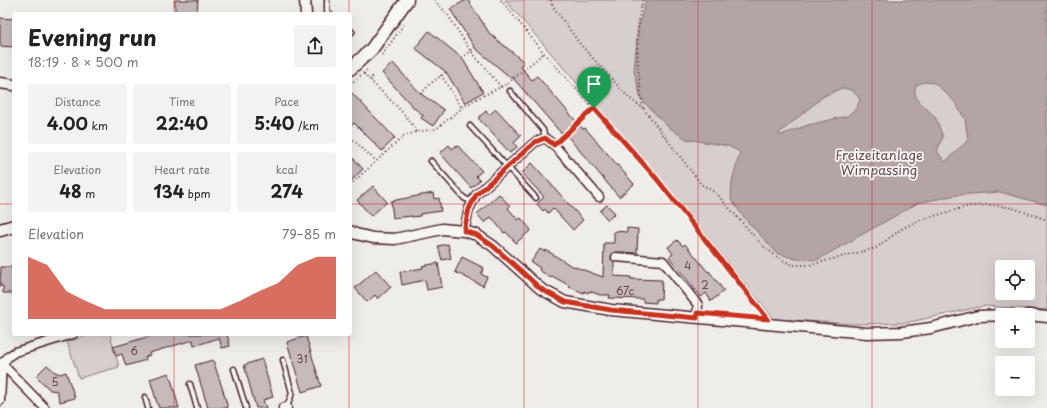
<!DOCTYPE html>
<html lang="en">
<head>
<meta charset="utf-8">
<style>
  :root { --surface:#fff; --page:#f2f2f2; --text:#222; --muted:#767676; --accent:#c8321e }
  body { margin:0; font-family:"Playpen Sans",sans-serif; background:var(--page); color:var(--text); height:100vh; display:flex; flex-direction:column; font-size:15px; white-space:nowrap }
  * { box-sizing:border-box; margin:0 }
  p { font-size:13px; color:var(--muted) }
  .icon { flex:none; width:22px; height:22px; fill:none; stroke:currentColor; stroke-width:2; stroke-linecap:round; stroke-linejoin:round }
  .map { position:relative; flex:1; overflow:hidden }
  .sheet { position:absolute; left:12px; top:12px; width:340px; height:324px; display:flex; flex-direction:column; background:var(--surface); border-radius:4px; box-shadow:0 4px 16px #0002 }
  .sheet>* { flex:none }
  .fabs { position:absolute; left:995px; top:260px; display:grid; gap:8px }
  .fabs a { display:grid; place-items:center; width:40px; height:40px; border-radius:4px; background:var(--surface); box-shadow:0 4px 16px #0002; font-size:20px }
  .pin { position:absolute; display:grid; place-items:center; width:34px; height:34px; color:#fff; margin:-41px -17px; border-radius:50% 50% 50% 0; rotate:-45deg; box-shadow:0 0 4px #0007 }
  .pin .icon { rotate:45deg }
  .round { display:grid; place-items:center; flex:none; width:42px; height:42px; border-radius:4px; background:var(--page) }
  .headline { display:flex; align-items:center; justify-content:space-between; height:68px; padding:0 16px }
  h1 { font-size:22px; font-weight:700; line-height:30px }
  .stats { display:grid; grid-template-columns:repeat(3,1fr); gap:6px; height:68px; padding:4px 16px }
  .stats div { display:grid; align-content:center; border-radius:4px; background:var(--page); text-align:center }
  .stats b { font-size:17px; font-weight:700 }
  .stats small { font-size:11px; font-weight:400 }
  .stats p { font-size:11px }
  .chart { height:112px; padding:8px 16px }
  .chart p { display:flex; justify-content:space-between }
  .chart svg { width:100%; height:72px; margin-top:4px; fill:var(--accent); opacity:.7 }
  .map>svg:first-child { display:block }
  .green { fill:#d7cfce; stroke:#90777c; fill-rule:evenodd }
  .water { fill:#b4a4a5; stroke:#8a6f74; fill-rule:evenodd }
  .building { fill:#c6babb; stroke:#4a1f2b }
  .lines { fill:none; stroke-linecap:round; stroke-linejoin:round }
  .service-casing { stroke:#4a1f2b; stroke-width:7 }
  .minor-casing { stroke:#4a1f2b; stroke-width:11 }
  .tertiary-casing { stroke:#4a1f2b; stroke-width:13 }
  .secondary-casing { stroke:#4a1f2b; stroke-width:15 }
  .path { stroke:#4a1f2b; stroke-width:2; stroke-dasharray:1 3; stroke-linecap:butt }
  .service { stroke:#f6f6f2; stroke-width:4 }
  .minor { stroke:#f6f6f2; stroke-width:8 }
  .tertiary { stroke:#f6f6f2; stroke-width:10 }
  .secondary { stroke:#f6f6f2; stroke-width:12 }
  .route-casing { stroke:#fff; stroke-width:8 }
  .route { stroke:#c8321e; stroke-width:5 }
  .grid { fill:none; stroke:#d62828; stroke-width:1; stroke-opacity:0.55 }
  .labels { text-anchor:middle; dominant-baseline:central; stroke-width:3.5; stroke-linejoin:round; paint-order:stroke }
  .number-label { font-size:11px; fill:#69464f }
  .park-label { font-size:13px; fill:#6d4b54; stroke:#f6f6f2 }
</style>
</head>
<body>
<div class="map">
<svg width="1047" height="408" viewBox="0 0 1047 408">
  <rect width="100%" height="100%" fill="#efedea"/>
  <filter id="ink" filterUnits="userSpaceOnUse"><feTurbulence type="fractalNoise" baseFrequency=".025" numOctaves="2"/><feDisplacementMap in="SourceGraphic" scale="8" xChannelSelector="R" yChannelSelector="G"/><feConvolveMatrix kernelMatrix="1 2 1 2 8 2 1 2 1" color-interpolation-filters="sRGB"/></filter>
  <g filter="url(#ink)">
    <path class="green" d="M505 0H1047V310L984 306 905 323 853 324 774 319 671 192ZM1002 267H1028V293H1002Z
      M91 334H110L119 367 79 378 67 342Z"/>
    <path class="water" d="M646 0H1047V205L1000 192 957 195 918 203 817 260 796 259 777 253 747 221 731 200 732 181 740 152 728 146 686 139 667 126 641 99 634 71 638 29ZM924 82 935 83 954 101 965 119 968 140 945 162 937 151 943 137C940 131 939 124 936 119 929 107 910 101 916 85ZM842 88 852 90 860 99 857 108 847 116 808 125 781 135 778 134 824 96Z"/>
    <path class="building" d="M175 0H198L197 14H177V11H175Z
      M466 0H468L490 34 524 62 520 66 532 80 537 76 583 129 585 128 634 184 619 197 563 131 561 133 512 77 511 78 475 48 450 9Z
      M0 18 14 19V47L0 46Z
      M429 31 462 58 483 92 465 103 446 72 415 48Z
      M393 63 421 94 444 110 433 126 421 118 423 115 414 108 382 73Z
      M350 91 395 138 382 151 354 123 350 127Z
      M496 109 521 136 514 143 517 147 510 153 478 118 486 111 489 115Z
      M449 145 452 149 457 145 482 171 476 176 480 180 471 188 440 153Z
      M350 155 363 169 350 182Z
      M532 163 583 220 573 230 553 208 548 213 545 209 543 211 537 204 544 197 522 173Z
      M373 186 387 202 371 216 357 200Z
      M433 193 434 199 439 198 441 211 420 214V216L412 217V216L393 218 391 201Z
      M499 194 510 206 508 208 518 220 521 218 531 230 516 243 506 232 504 233 491 217 485 223 477 214Z
      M607 205 615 213 608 220 600 211Z
      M627 228 638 229 637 253 616 252 612 254 611 259 614 262V276L631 277V279L662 280 661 299H656V303L643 302V299L609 298 610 295H600L589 291 588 293 584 291V293L569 287 570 286 552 276 551 278 539 270 540 268 531 262 540 249 545 252 546 250 570 265 603 277 604 243H614V231L627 232Z
      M677 240 683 246 685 244 708 272 709 271 724 291 711 301 706 293 701 297 669 257 673 254 668 247Z
      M448 244 451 258 442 260 438 246Z
      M462 257 484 268 481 274 487 277 483 286 455 272Z
      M438 263 442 287 427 290 425 280 402 285 400 272 423 268 422 266Z
      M1 267H14V293H3V286H0Z
      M376 270 391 287 378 299 375 295 367 302 355 288Z
      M157 334H227L230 346 222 348 219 338 194 346 193 340 149 353 150 355 145 357 146 360 126 366 122 354 116 356 113 347Z
      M306 336 321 386 302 392 287 342Z
      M262 359 273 397 263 400 266 408H256L244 365Z
      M213 360 221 384 228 408H208L195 365Z
      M47 365 55 372 60 374 66 372 75 398 60 402 57 391 50 390 36 376Z
      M169 373 173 386 179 408H159L157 403 150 379Z"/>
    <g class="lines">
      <g class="service-casing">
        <path id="service" d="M327 0V12L330 14
          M350 30 352 32
          M510 91 543 130 545 138
          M470 126 536 198
          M431 161 464 198 472 202
          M283 360 292 393 287 407
          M234 369 246 408
          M190 384 197 408
          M145 397 148 408"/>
      </g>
      <g class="minor-casing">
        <path id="minor" d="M464 231 469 209 476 195 535 142 545 138 554 145 599 197
          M616 257 663 261 698 305 697 318
          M1 363 45 408
          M0 401 2 364 9 356 15 352 73 334
          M283 408 287 407"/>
      </g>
      <g class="tertiary-casing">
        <path id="tertiary" d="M305 0 306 14
          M0 83 14 85
          M350 231 356 234 373 238 395 239 442 229 464 231 477 235 493 246 541 289 565 302 611 310 867 333 902 332 931 328 978 316 1011 315
          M1028 315 1047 317"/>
      </g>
      <g class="secondary-casing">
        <path id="secondary" d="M350 69 371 50 407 0
          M0 230 14 226"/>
      </g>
      <path class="path" d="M501 0 544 53 656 178 763 314
        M551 0 552 5 580 44 629 98 643 108 701 184 716 193 762 245 780 259 793 265H809L876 248 903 228 920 220 969 206 992 205 1013 208 1047 220
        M382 55 405 23
        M462 58 475 48
        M364 74 369 80 372 77 373 79 371 81C383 94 410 116 416 132
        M441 75 462 108
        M360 76 367 70
        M350 84 357 79
        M501 87 507 84 544 53
        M421 94 430 84 446 72
        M643 108C638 72 633 35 643 0
        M350 137 376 161
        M561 139 594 108
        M350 185 404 136 416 132 436 129 462 108 474 100 501 87 470 50 448 15 434 0"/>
      <use href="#service" class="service"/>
      <use href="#minor" class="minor"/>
      <use href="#tertiary" class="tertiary"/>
      <use href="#secondary" class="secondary"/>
    </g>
  </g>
  <g class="lines" filter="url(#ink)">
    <g class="route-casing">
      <path id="route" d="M594 108 656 178 768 319 697 313V318L611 310 565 302 541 289 493 246 477 235 464 231 469 209 476 195 535 142 545 138 554 145Z"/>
    </g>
    <use href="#route" class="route"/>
  </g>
  <path class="grid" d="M174 0V14M349 0V14M524 0V408M698 0V408M872 0V408M0 204H14M350 204H1047M174 334V408M349 334V408"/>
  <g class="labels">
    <g class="number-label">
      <text x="688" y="265">4</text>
      <text x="705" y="284">2</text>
      <text x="625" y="290">67c</text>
      <text x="134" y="350">6</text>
      <text x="302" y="358">31</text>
      <text x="55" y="381">5</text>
    </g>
    <g class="park-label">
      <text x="879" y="154">Freizeitanlage<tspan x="879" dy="15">Wimpassing</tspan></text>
    </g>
  </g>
</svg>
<div class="fabs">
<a><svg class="icon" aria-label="locate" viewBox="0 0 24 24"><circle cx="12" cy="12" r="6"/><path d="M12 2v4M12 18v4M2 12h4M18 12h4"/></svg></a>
<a>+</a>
<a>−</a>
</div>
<div class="pin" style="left:594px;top:108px;background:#1e9e55"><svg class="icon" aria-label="arrive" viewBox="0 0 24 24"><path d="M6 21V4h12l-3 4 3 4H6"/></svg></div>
<section class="sheet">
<div class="headline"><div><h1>Evening run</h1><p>18:19 · 8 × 500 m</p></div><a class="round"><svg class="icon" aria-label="share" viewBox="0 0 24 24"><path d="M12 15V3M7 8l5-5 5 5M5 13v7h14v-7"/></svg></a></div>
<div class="stats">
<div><p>Distance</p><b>4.00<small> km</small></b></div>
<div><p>Time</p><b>22:40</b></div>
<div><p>Pace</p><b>5:40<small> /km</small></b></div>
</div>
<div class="stats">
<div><p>Elevation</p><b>48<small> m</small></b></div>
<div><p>Heart rate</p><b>134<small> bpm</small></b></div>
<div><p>kcal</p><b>274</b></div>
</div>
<div class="chart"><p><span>Elevation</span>79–85 m</p>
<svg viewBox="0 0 160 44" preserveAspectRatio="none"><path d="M0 44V6L10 11L20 27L30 33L40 38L50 38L60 38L70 38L80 38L90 38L100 38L110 33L120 27L130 22L140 11L150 6L160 6V44z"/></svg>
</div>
</section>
</div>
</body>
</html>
